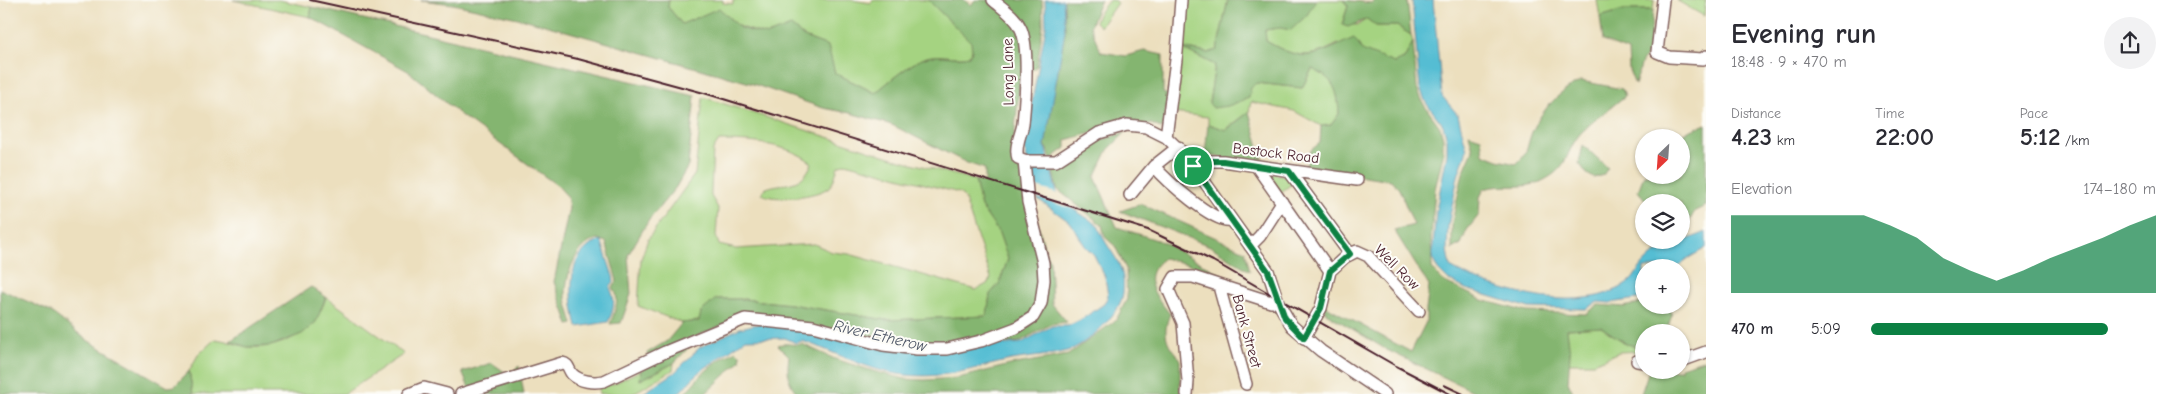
<!DOCTYPE html>
<html lang="en">
<head>
<meta charset="utf-8">
<style>
  :root { --surface:#fff; --page:#f2f2f3; --text:#2b2b33; --muted:#7c7c81; --accent:#0b8043 }
  body { margin:0; font-family:"Comic Neue",sans-serif; background:var(--page); color:var(--text); height:100vh; display:flex; flex-direction:column; font-size:19px; white-space:nowrap }
  * { box-sizing:border-box; margin:0 }
  p { font-size:16px; color:var(--muted) }
  .icon { flex:none; width:28px; height:28px; fill:none; stroke:currentColor; stroke-width:2; stroke-linecap:round; stroke-linejoin:round }
  .map { position:relative; flex:1; overflow:hidden }
  .panel { display:flex; flex-direction:column; background:var(--surface); width:475px }
  .panel>* { flex:none }
  .needle { width:32px; rotate:205deg }
  .fabs { position:absolute; left:1635px; top:129px; display:grid; gap:10px }
  .fabs a { display:grid; place-items:center; width:55px; height:55px; border-radius:50%; background:var(--surface); box-shadow:0 1px 4px #0004; font-size:25px }
  .pin { position:absolute; display:grid; place-items:center; width:42px; height:42px; color:#fff; margin:-21px; border:2px solid #fff; border-radius:50%; box-shadow:0 1px 5px #0007 }
  .round { display:grid; place-items:center; flex:none; width:52px; height:52px; border-radius:26px; background:var(--page) }
  .summary { display:flex; align-items:center; justify-content:space-between; height:85px; padding:0 25px }
  h1 { font-size:28px; font-weight:600; line-height:38px }
  .stats { display:grid; grid-template-columns:repeat(3,1fr); gap:8px; height:85px; padding:5px 25px }
  .stats div { display:grid; align-content:center }
  .stats b { font-size:25px; font-weight:600 }
  .stats small { font-size:14px; font-weight:400 }
  .stats p { font-size:14px }
  .chart { height:140px; padding:10px 25px }
  .chart p { display:flex; justify-content:space-between }
  .chart svg { width:100%; height:90px; margin-top:5px; fill:var(--accent); opacity:.7 }
  ul { padding:0 25px; list-style:none; font-size:16px }
  li { display:grid; grid-template-columns:80px 60px 1fr; align-items:center; height:38px }
  li i { height:12px; border-radius:6px; background:var(--accent) }
  main { display:flex; flex:1; min-height:0 }
  .map>svg:first-child { display:block }
  .green { fill:#a5d381; stroke:#787956; fill-rule:evenodd }
  .forest { fill:#84b56f; stroke:#676a4d }
  .water { fill:#55bdd3; stroke:#506e7f }
  .pier { fill:#ecdfbe }
  .lines { fill:none; stroke-linecap:round; stroke-linejoin:round }
  .minor-casing { stroke:#83625e; stroke-width:14 }
  .minor { stroke:#fff; stroke-width:11 }
  .rail { stroke:#4a1f2b; stroke-width:2 }
  .route-casing { stroke:#fff; stroke-width:10 }
  .route { stroke:#0b8043; stroke-width:6 }
  .labels { text-anchor:middle; dominant-baseline:central; stroke-width:4; stroke-linejoin:round; paint-order:stroke }
  .street-label { font-size:15px; fill:#4a1f2b; stroke:#fdfcf7 }
  .water-label { font-size:16px; font-style:italic; fill:#4e5666; stroke:#fdfcf7 }
</style>
</head>
<body>
<main>
<div class="map">
<svg width="1706" height="394" viewBox="0 0 1706 394">
  <rect width="100%" height="100%" fill="#fdfcf7"/>
  <filter id="ink" filterUnits="userSpaceOnUse"><feTurbulence type="fractalNoise" baseFrequency=".02" numOctaves="2"/><feDisplacementMap in="SourceGraphic" scale="10" xChannelSelector="R" yChannelSelector="G"/><feConvolveMatrix kernelMatrix="1 2 1 2 8 2 1 2 1" color-interpolation-filters="sRGB"/></filter>
  <filter id="wash" filterUnits="userSpaceOnUse"><feTurbulence type="fractalNoise" baseFrequency=".0096" numOctaves="4" result="noise"/><feDisplacementMap in="SourceGraphic" scale="20" xChannelSelector="R" yChannelSelector="G"/><feGaussianBlur stdDeviation="1.12" result="paint"/><feColorMatrix in="noise" values="0 0 0 0 0 0 0 0 0 0 0 0 0 0 0 0 0 1.4 0 .05"/><feComposite in="paint" operator="in"/></filter>
  <g filter="url(#wash)">
    <rect width="100%" height="100%" fill="#ecdfbe"/>
    <path class="green" d="M233 0H279L312 7 310 17Z
      M669 0H723V3L733 4V0H852L871 3 873 0H928L972 42V50L969 56C957 59 946 55 934 56 917 56 889 82 875 93L835 73 827 46 804 37 791 27 767 35 740 27 719 9 682 24 668 7Z
      M1109 0H1114L1117 3 1100 27 1095 22 1098 14Z
      M1187 0H1228L1217 50 1208 53 1184 49 1215 65 1209 103 1251 88 1256 83 1302 88 1312 69C1335 79 1338 90 1339 114L1331 125 1321 126 1294 111 1251 102 1249 112 1225 130 1208 124V117L1172 113Z
      M1316 0H1343L1348 6 1342 24 1358 25 1367 19 1376 26H1397L1411 35 1413 42 1404 59 1393 63 1338 44C1308 60 1295 58 1266 41L1265 30C1286 27 1305 19 1316 0Z
      M1597 0H1654L1653 10H1623L1600 17Z
      M1676 0H1706L1704 16Z
      M703 97 893 158 975 180 981 207 999 233 1008 259 999 285 990 294 987 316 886 320 790 304 743 299H716L702 312 699 321 682 323 638 306 641 259 648 239 695 174ZM719 141C749 141 787 143 812 163 800 191 784 180 764 189L762 194C774 202 817 196 828 188 834 183 836 173 838 166L845 163 959 193 964 197 991 278 987 284 976 290 849 254 832 252 814 244 736 249 719 245 716 236 718 208 711 196V191L713 150Z
      M1266 172 1287 176 1293 183 1280 193Z
      M326 297 404 354 344 394H193L189 371 198 355 215 339C227 340 239 346 249 347 282 350 317 330 326 297Z
      M1601 327 1624 342 1644 351 1619 352 1594 363H1569L1567 329Z
      M674 363 673 370 632 394H599V386L613 384 641 370 640 380Z"/>
    <path class="forest" d="M421 0H669L668 7 682 24 719 8 740 28 767 35 791 26 804 37 828 46 835 73 875 93C889 82 917 56 934 56 946 55 957 59 969 56L972 50 971 42 928 0H964L971 5 975 0H1042L1043 25 1037 66 1020 79 1012 159 1023 166 1046 255 1050 261 1052 304 1067 322 1051 324 1019 342 985 344 979 340 918 348 744 316 648 357 647 353 667 341 682 323 699 321 701 312 716 299H743L790 304 886 320 987 316 990 294 999 284 1008 259 999 233 981 207 975 180 985 182V169L967 163 892 125 850 113 823 108 750 83 527 20 453 4Z
      M1064 0H1101L1090 26 1101 52 1126 56 1144 51 1163 55V93L1168 95 1163 129 1151 124 1092 133 1066 140V148L1051 159 1045 145 1065 31Z
      M1228 0H1316L1307 15 1291 30 1280 28 1265 30 1266 41C1307 65 1315 55 1354 38L1362 50 1394 63 1404 59 1413 42 1417 88 1424 105 1440 127 1443 138V155L1435 189 1431 237 1432 268 1443 281 1482 300 1527 312 1586 314 1598 305 1624 307 1644 302V305H1667L1672 315 1666 332H1644V350L1624 342 1601 327 1567 329 1570 354 1568 382 1574 394H1479L1387 350 1326 313 1324 305 1411 352 1426 322V310L1429 286 1394 230 1414 225 1399 189 1391 180 1305 167 1311 150 1320 143 1321 126 1331 125 1339 114C1338 91 1335 79 1312 69L1302 88 1256 83 1251 88 1249 98 1228 106 1213 108 1209 103 1215 65 1181 48 1208 53 1217 50Z
      M1343 0 1372 3 1374 0H1407L1411 35 1397 26H1376L1367 19 1348 27 1342 25 1348 6Z
      M312 7 695 96 688 166 676 187 649 220 628 255 631 294 621 323 610 324C614 314 621 297 613 288L617 281 606 242 597 239C575 246 565 276 566 298 567 306 571 316 573 324L569 325 554 282 569 208 567 196 558 186 463 117 408 71 310 17Z
      M1623 10H1653L1649 51 1642 62 1635 85 1629 70 1628 51 1603 41 1600 17Z
      M1581 81 1622 89 1625 96C1611 108 1594 119 1581 133 1564 152 1571 168 1540 182 1522 190 1502 183 1484 189L1480 197 1479 215 1467 230 1461 244 1452 249V222L1463 173 1473 150 1469 134 1481 138 1483 154 1498 160 1516 164C1530 152 1526 145 1533 130 1543 108 1559 92 1581 81Z
      M1249 112 1264 164 1205 155 1208 124 1226 130Z
      M1706 124V206L1695 211 1688 224 1681 228V202H1647L1638 191 1644 175H1681V138L1674 137Z
      M1126 132 1108 150 1095 177 1117 227 1163 242 1236 283 1202 268 1164 258C1138 277 1155 295 1170 314 1162 332 1166 345 1180 358V394H798C787 382 787 372 789 356L778 345C787 342 793 346 802 344L835 359 873 371 905 379 924 380 958 378 1010 365 1068 355 1116 320 1127 299 1126 269 1115 246 1105 237 1102 225 1057 189 1053 172 1096 142Z
      M1583 145 1608 168 1603 175 1594 178 1587 174 1579 163Z
      M1141 204 1245 251 1250 271 1210 246 1120 211Z
      M311 287 326 297 316 322 302 334 271 346 247 347 230 341Z
      M0 289 51 312 87 340 168 387 175 386 189 371 193 394H0Z
      M690 346 674 363 640 380 641 370Z
      M736 351 741 355 740 361 705 394H684L701 375 719 360Z
      M1706 359V394H1641L1649 370H1681V367Z
      M492 363 509 375 519 366 524 394H469V388L462 372Z"/>
    <path class="water" d="M1045 0H1063L1065 31 1045 146 1057 193 1070 207 1098 225C1106 252 1127 260 1123 293 1121 314 1086 345 1067 351 1049 356 1029 357 1011 360 974 368 945 379 906 375 870 372 836 352 802 341L796 343 785 338 746 339 698 373 678 394H642L674 373 700 347 740 328 771 321 862 343 977 347 1021 343 1052 326H1068L1082 319 1104 304 1108 296 1105 277 1094 255 1085 246 1071 223 1035 197 1024 145 1046 26Z
      M1412 0H1433L1442 96 1458 115 1467 150 1458 176 1448 226 1447 250 1450 267C1495 292 1570 312 1618 289 1636 280 1634 274 1645 262 1659 246 1687 241 1706 232V248L1685 260 1678 267 1644 268V298L1610 303 1598 302 1586 309 1529 308 1466 289 1448 280 1438 270 1432 258 1436 211 1447 154V139L1443 125 1426 103 1420 88Z
      M601 240 613 276 614 282 610 288C616 300 614 310 608 322L577 327C570 296 564 253 601 240Z"/>
    <path class="pier" d="M1030 185 1062 195 1071 205 1080 211 1032 196Z"/>
  </g>
  <g filter="url(#ink)">
    <g class="lines">
      <g class="minor-casing">
        <path id="minor" d="M993 0C1002 8 1015 16 1020 27 1030 45 1025 103 1023 124 1021 135 1014 147 1018 158L1027 161H1056L1099 133 1127 125 1146 127 1166 137 1187 157 1268 271 1278 302 1292 326 1321 351 1385 394
          M1663 0 1657 52 1669 57 1703 59 1706 56
          M1166 137 1177 52 1181 0
          M1154 166C1165 179 1215 225 1231 220
          M1193 166 1202 161H1223L1357 180
          M1257 167 1330 271
          M1289 171 1350 254
          M1130 195 1154 166 1178 147
          M1250 246 1260 236 1282 202
          M1221 286 1220 290 1246 384
          M1304 338 1321 308 1330 271 1345 257 1357 251 1368 256 1419 311
          M1637 361 1644 362
          M1681 361 1706 352
          M409 394 424 388 447 394
          M461 394 562 363C569 364 568 369 572 374 580 382 594 383 604 381L665 352 745 319 813 326 883 345 917 349H947L981 341 1016 328 1033 317 1041 303 1044 280 1043 263 1028 202 1024 161
          M1187 394 1188 381 1183 323 1168 289 1175 277H1193L1271 302H1278"/>
      </g>
      <use href="#minor" class="minor"/>
      <path class="rail" d="M310 0 578 59 704 93 1148 230 1213 261 1396 366 1450 394
        M1444 385 1463 394"/>
    </g>
  </g>
  <g class="lines" filter="url(#ink)">
    <g class="route-casing">
      <path id="route" d="M1202 161H1223L1289 171 1350 254 1330 271 1321 308 1304 338 1285 318 1268 271 1193 166Z"/>
    </g>
    <use href="#route" class="route"/>
  </g>
  <g class="labels">
    <g class="street-label">
      <text transform="translate(1008 72) rotate(-91)">Long Lane</text>
      <text transform="translate(1276 153) rotate(7)">Bostock Road</text>
      <text transform="translate(1397 267) rotate(45)">Well Row</text>
      <text transform="translate(1247 331) rotate(75)">Bank Street</text>
    </g>
    <g class="water-label">
      <text transform="translate(880 336) rotate(13)">River Etherow</text>
    </g>
  </g>
</svg>
<div class="fabs">
<a><svg class="needle" viewBox="-14 -14 28 28"><path d="M0-13l5 13h-10z" fill="#e53935"/><path d="M0 13l5-13h-10z" fill="#7c7c81"/></svg></a>
<a><svg class="icon" aria-label="layers" viewBox="0 0 24 24"><path d="M12 4l9 5-9 5-9-5zM3 14l9 5 9-5"/></svg></a>
<a>+</a>
<a>−</a>
</div>
<div class="pin" style="left:1193px;top:166px;background:#1e9e55"><svg class="icon" aria-label="arrive" viewBox="0 0 24 24"><path d="M6 21V4h12l-3 4 3 4H6"/></svg></div>
</div>
<section class="panel">
<div class="summary"><div><h1>Evening run</h1><p>18:48 · 9 × 470 m</p></div><a class="round"><svg class="icon" aria-label="share" viewBox="0 0 24 24"><path d="M12 15V3M7 8l5-5 5 5M5 13v7h14v-7"/></svg></a></div>
<div class="stats">
<div><p>Distance</p><b>4.23<small> km</small></b></div>
<div><p>Time</p><b>22:00</b></div>
<div><p>Pace</p><b>5:12<small> /km</small></b></div>
</div>
<div class="chart"><p><span>Elevation</span>174–180 m</p>
<svg viewBox="0 0 160 44" preserveAspectRatio="none"><path d="M0 44V6L10 6L20 6L30 6L40 6L50 6L60 11L70 17L80 27L90 33L100 38L110 33L120 27L130 22L140 17L150 11L160 6V44z"/></svg>
</div>
<ul>
<li><b>470 m</b>5:09<i style="width:83%"></i></li>
</ul>
</section>
</main>
</body>
</html>
